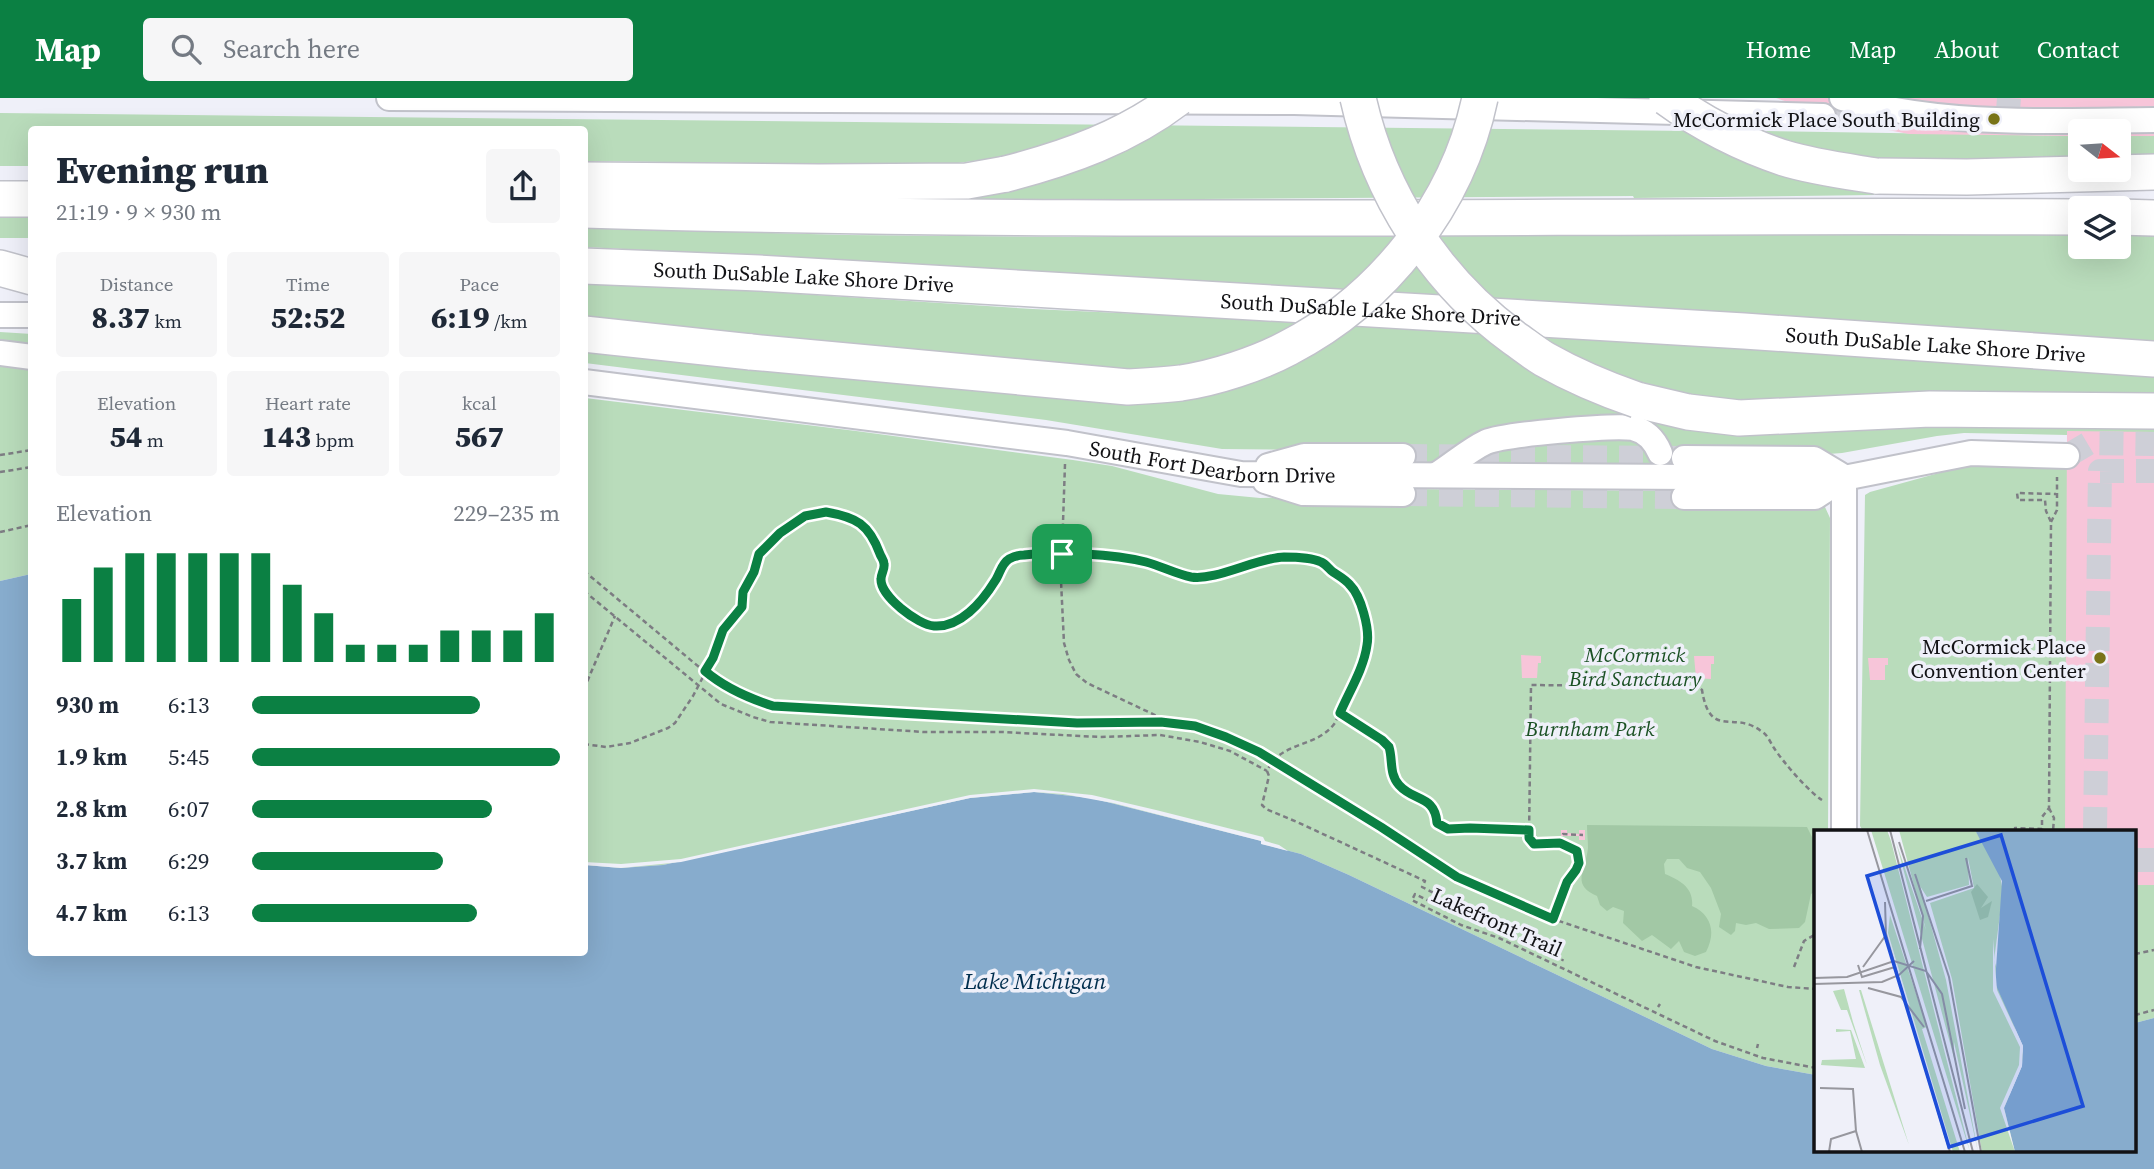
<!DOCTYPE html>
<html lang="en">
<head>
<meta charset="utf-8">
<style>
  :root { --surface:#fff; --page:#f6f6f7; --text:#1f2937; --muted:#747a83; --accent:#0b8043 }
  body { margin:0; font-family:"Source Serif 4",serif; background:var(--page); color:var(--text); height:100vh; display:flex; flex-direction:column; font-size:26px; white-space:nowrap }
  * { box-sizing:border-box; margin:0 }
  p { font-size:23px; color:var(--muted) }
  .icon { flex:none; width:38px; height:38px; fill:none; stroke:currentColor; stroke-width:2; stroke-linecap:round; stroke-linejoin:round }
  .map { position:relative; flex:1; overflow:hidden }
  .details { position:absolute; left:28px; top:28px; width:560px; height:830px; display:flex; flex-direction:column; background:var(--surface); border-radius:7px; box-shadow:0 7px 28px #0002 }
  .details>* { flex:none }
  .needle { width:46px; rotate:107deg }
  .fabs { position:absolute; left:2068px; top:21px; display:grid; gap:14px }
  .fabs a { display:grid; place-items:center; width:63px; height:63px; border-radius:7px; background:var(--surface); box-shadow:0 7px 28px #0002; font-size:35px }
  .pin { position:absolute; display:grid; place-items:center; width:60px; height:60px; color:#fff; margin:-30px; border-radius:14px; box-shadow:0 4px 10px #0006 }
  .round { display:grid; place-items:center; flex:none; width:74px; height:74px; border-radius:7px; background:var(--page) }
  .head { display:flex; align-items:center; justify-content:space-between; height:119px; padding:0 28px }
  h1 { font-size:38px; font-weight:800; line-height:52px }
  .figures { display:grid; grid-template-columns:repeat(3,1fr); gap:10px; height:119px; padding:7px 28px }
  .figures div { display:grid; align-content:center; border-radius:7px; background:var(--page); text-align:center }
  .figures b { font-size:30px; font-weight:800 }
  .figures small { font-size:19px; font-weight:400 }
  .figures p { font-size:19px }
  .chart { height:196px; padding:14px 28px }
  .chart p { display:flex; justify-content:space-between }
  .chart svg { width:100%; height:126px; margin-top:7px; stroke:var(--accent); stroke-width:6 }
  ul { padding:0 28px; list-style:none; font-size:23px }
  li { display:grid; grid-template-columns:112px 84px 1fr; align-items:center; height:52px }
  li i { height:18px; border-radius:9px; background:var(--accent) }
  header { display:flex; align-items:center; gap:42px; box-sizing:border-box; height:98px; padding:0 35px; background:var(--accent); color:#fff }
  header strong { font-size:33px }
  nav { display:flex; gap:38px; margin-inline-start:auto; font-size:24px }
  .search { width:490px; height:63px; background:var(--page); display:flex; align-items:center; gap:18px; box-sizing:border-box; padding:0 24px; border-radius:7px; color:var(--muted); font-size:26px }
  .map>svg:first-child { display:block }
  .green { fill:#b9dcbb }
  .forest { fill:#a2c8a5 }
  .water { fill:#87accd }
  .pier { fill:#eff0f9 }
  .building { fill:#f7c5d9 }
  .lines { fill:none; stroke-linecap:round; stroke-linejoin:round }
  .minor-tunnel { stroke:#cecfd7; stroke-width:24; stroke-dasharray:24 12; stroke-linecap:butt }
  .minor-casing { stroke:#c1c2ca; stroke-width:28 }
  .highway-casing { stroke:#c1c2ca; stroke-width:38 }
  .path { stroke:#7d7d83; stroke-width:2.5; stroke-dasharray:5 3.5; stroke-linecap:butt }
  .minor { stroke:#fff; stroke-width:24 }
  .highway { stroke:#fff; stroke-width:35 }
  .highway-bridge-casing { stroke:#c1c2ca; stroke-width:38; stroke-linecap:butt }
  .highway-bridge { stroke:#fff; stroke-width:35 }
  .route-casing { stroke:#fff; stroke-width:14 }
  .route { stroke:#0b8043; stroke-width:9 }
  .poi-dot { fill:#797418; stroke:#eff0f9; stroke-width:2.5 }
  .labels { text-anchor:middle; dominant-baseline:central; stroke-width:7; stroke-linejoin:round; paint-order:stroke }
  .poi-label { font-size:21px; fill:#121215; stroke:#eff0f9; text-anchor:end }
  .street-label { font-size:21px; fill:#121215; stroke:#eff0f9 }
  .park-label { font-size:21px; font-style:italic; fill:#1b5124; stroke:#eff0f9 }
  .water-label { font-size:23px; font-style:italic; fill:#002e4e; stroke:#eff0f9 }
  .inset-road { fill:none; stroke:#97979e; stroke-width:2 }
  .view { fill:#1d4ed8; fill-opacity:0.15; stroke:#1d4ed8; stroke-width:3.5 }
  .inset-edge { fill:none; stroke:#121215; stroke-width:3.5 }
</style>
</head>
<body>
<header>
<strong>Map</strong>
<div class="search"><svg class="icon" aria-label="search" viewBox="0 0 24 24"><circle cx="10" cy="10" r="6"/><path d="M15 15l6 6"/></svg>Search here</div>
<nav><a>Home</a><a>Map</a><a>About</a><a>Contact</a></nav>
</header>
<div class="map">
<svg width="2154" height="1071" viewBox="0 0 2154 1071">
  <rect width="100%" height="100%" fill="#eff0f9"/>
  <path class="green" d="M0 15 1693 33 1874 93V97L1634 100 1633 98 1056 102 919 101V97L1003 59 958 65 918 67 585 63 584 32H32L31 68H0Z
    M1765 33 2081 38V58C1977 61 1863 76 1765 33Z
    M2119 38H2154V56L2119 57Z
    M0 116H31V140H0Z
    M585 130 847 137 1065 139 1943 135 2081 137V149H2119V138H2154V246L949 168 585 149Z
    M585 185 756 193 1033 211 1425 229 2154 276V295L1958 293 1884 295 1756 302 1717 301 1632 316 1910 329 2154 330V920L2135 925V733H1863L1860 728 1865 397 1870 394 1968 367H2067V337L1964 335 1937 338 1842 355 1684 367 1424 364 1403 363V353L1222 351 1046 322 585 265V248L750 268 753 236 635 231 585 226Z
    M0 234 32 236 31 476 0 483Z
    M585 300 856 333 1073 362 1112 368 1218 396 1260 400 1303 399 1403 391 1684 393 1819 405 1825 409 1830 420 1828 733H1816V977L1766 968 1712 951 1349 777 1301 756 1261 746V743L1091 700 1034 694 970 700 663 767 621 770 585 767Z"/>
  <path class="forest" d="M1587 727 1807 729 1816 747V793L1811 796 1805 824 1799 830 1769 831 1756 825 1746 827 1736 825 1735 833 1731 837 1719 829 1721 816 1711 790 1700 774 1687 770 1679 761H1667L1664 766 1665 776C1680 782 1694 790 1692 808 1712 817 1716 835 1706 854L1695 858 1684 854 1679 843 1671 851 1652 837 1642 843 1623 825 1624 813 1613 809 1607 813 1600 807 1597 798C1570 787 1586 771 1588 750 1588 743 1587 735 1587 727Z"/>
  <path class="water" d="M31 476 32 854H584L585 767 621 770 663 767 970 700 1034 694 1091 700 1262 743V746L1301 756 1349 777 1712 951 1766 968 1816 977V1052H2135V925L2154 920V1071H0V483Z"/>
  <path class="pier" d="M1034 691 1092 697 1156 712 1263 739 1265 743 1279 747 1288 753 1261 746V743L1113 705 1063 696 1034 694 970 700 681 764 621 770 585 767 584 764 621 766 681 761 970 697Z"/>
  <path class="building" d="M1776 0H2154V38H2119V33H2081V38L1909 36 1846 24Z
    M2067 333 2154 334V787H2135V733H2065Z
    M1521 557 1541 558V565H1538L1537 580H1522Z
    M1694 558H1714V566H1711V581L1696 580Z
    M1868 560H1888V567H1885V582H1870Z
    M1561 732H1567V735L1579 736V732H1585V742H1579V738H1561Z"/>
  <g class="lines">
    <path class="minor-tunnel" d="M2008 13 2009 0
      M1823 18 1891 16
      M1403 358 1684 360
      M2067 358 2089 345 2154 346
      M1403 396 1684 399
      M2095 733 2100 373H2154
      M2135 762H2154"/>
    <g class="minor-casing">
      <g id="minor">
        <path d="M389 0 1294 4 1823 18"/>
        <path d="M1842 0C1944 29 2049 23 2154 22"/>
        <path d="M0 217H32"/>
        <path d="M0 255 32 259"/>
        <path id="s1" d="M584 284 1067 345 1241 376 1844 380"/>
        <path d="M1684 360 1814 361 1844 379"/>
        <path d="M1268 368 1304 358H1403"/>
        <path d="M1436 377C1452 367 1469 352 1486 344 1505 336 1613 327 1633 330 1646 333 1655 343 1660 355"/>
        <path d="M1265 383 1303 395 1403 396"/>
        <path d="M1684 399H1815L1844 380 1971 355 2067 358"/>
        <path d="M1844 733V380"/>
      </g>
    </g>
    <g class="highway-casing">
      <g id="highway">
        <path d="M1876 78 1967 79 2154 74"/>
        <path d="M584 82 819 84 967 83 1006 76"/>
        <path d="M0 101H32"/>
        <path d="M584 112C1083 127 1582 116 2081 119"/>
        <path d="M2119 119 2154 120"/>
        <path id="s2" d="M584 168 759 175 1067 193 1744 233 2154 261"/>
        <path d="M0 170 32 179"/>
        <path d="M584 236 751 254"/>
        <path d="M1637 302 1688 314 1739 320 1930 311 2154 313"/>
      </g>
    </g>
    <path class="path" d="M0 357 32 352
      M1065 366 1061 483 1064 545 1069 562 1076 576 1087 585 1157 618 1161 624
      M0 374 32 369
      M2051 424 2057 412V379
      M0 434 32 427
      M584 473 717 584 743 598 773 608 1077 625 1161 624 1195 628 1226 639 1259 654 1381 728 1457 779 1553 821 1696 869 1788 889 1816 891
      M584 493 721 606 753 619 770 624 924 634H1002L1100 639 1160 637 1200 644 1230 653 1267 673
      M584 591 615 518
      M1340 616 1382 641 1389 649C1393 662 1389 676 1399 687 1414 704 1435 697 1437 725L1448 731 1470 730 1529 732
      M584 646 606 649 630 645 668 630 675 625 693 598 713 560 723 532 742 509 743 494 754 474 759 456 780 435 805 418 826 414 847 418 866 428 877 446 884 467 880 482 884 494 917 522 930 528H947L960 521 978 506 996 482 1002 468 1010 460 1023 456H1062L1127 461 1145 464 1193 479 1213 477 1252 465 1285 459 1312 461 1323 465 1353 489 1364 516 1368 534V546L1363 561 1335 625C1316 651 1281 642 1267 673
      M1267 673 1269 678 1262 707 1266 711 1297 724 1425 783 1422 789 1462 809 1458 817 1415 796 1412 802 1461 827 1499 840 1715 943 1763 960 1816 970
      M2049 710 2054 720 2053 733
      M2015 733V730L2042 731V719L2049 710 2051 424 2046 413 2045 402H2018L2017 395 2056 396
      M1563 745V736L1583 737
      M1553 821 1567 784 1576 772 1579 765 1577 753 1560 745 1534 746 1529 740 1531 587 1698 589 1702 592C1710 642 1734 612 1761 633 1768 637 1770 644 1774 650 1783 664 1809 694 1822 702
      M2135 856 2154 852
      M1562 863 1563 861
      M1794 869 1804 843 1816 836
      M1658 909 1660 906
      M2135 917 2154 912
      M1757 950 1758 946"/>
    <use href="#minor" class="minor"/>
    <use href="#highway" class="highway"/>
    <g class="highway-bridge-casing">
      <path id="highway-bridge" d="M1358 0C1379 95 1435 182 1514 240 1524 247 1534 255 1544 261 1574 278 1605 291 1637 302
        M1667 0C1701 25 1744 47 1784 60 1813 69 1845 73 1876 78
        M1006 76C1068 60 1127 39 1178 0
        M751 254 1128 289C1146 288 1164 287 1181 285 1215 280 1258 266 1288 250 1383 201 1458 106 1480 0"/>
    </g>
    <use href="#highway-bridge" class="highway-bridge"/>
  </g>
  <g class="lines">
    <g class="route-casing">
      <path id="route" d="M826 414C856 419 869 426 880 456 881 459 884 462 884 466 885 471 881 476 881 481 880 498 918 527 934 528 960 530 982 504 995 483 1000 476 1001 466 1009 461 1013 459 1020 457 1024 457 1057 453 1114 456 1146 464 1161 468 1176 476 1191 479 1216 483 1256 460 1284 459 1295 459 1312 460 1321 464 1326 466 1329 471 1333 474 1339 478 1345 481 1350 487 1361 498 1370 531 1367 547 1364 570 1349 594 1340 615L1382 642 1389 649C1393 662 1389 676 1399 687 1414 704 1435 697 1437 725L1448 731 1470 730 1529 732V740L1534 746 1560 745 1577 753 1579 765 1576 772 1567 784 1553 821 1457 779 1381 729 1259 654 1226 639 1195 628 1161 624 1077 625 773 608C748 600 725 590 705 573L713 560 723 532 742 509 743 494 754 474 759 456 780 435 805 418Z"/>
    </g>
    <use href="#route" class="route"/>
  </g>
  <g class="poi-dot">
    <circle cx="1994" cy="21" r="7"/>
    <circle cx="2100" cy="560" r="7"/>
  </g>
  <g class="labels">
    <g class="poi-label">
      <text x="1980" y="21">McCormick Place South Building</text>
      <text x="2086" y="548">McCormick Place<tspan x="2086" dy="24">Convention Center</tspan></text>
    </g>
    <g class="street-label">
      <text stroke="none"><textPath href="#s2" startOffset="220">South DuSable Lake Shore Drive</textPath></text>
      <text stroke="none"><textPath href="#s2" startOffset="788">South DuSable Lake Shore Drive</textPath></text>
      <text stroke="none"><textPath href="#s2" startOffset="1354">South DuSable Lake Shore Drive</textPath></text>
      <text stroke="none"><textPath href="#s1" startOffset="634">South Fort Dearborn Drive</textPath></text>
      <text transform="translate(1497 824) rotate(24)">Lakefront Trail</text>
    </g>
    <g class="park-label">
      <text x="1635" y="556">McCormick<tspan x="1635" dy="24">Bird Sanctuary</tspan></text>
      <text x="1590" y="630">Burnham Park</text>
    </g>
    <g class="water-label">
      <text x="1035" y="883">Lake Michigan</text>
    </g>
  </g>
  <g transform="translate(1814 732)">
    <rect width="322" height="322" fill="#eff0f9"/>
    <path d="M57 0H73L77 11 156 322ZM85 0H161L185 40 189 62 180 130 210 228 195 260 201 322H168L138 149 116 73 160 58 154 28 155 55 113 67 106 56 132 150 164 322 140 212V228L82 12 112 100ZM76 85 113 197 108 199 146 322H139L74 103ZM30 159 39 192 53 235 33 180H27L19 161ZM45 160H47L95 315 66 235ZM22 199 37 200 51 238 7 235 8 230 42 229 36 201 22 202Z" fill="#b9dcbb"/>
    <path d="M163 54 174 67 167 78 178 71 174 87 166 90 157 62Z" fill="#a2c8a5"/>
    <path d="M161 0H322V322H201L190 278 208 236 209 216 181 153 188 51Z" fill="#87accd"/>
    <path d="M179 109 183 160 209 216 208 236 190 278 201 322 186 278 205 235 206 217 179 161Z" fill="#eff0f9"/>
    <path class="inset-road" d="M53 0 151 322M76 0 159 322M85 12 109 86 106 119M101 44 135 147 167 322M112 71 158 56 152 28M72 104 90 168M44 135 48 147 81 137M49 137 72 105 71 72M0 148 33 147 80 131 112 141 128 164 151 279M0 154 68 152 85 145 100 131M54 158 87 167 110 197M94 181 136 322M6 258 39 259 42 301 48 322M15 322 17 309 42 301"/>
    <path class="view" d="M187 5 269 276 135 317 53 46Z"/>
    <rect width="322" height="322" class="inset-edge"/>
  </g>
</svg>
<div class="fabs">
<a><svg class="needle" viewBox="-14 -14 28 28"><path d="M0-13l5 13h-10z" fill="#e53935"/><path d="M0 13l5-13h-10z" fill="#747a83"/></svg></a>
<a><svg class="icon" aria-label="layers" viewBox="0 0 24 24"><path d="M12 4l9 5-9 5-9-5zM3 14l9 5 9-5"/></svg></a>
</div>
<div class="pin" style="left:1062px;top:456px;background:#1e9e55"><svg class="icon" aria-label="arrive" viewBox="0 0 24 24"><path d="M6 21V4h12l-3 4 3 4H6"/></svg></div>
<section class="details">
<div class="head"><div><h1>Evening run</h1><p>21:19 · 9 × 930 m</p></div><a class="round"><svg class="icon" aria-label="share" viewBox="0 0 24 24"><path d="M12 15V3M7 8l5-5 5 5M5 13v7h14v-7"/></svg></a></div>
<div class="figures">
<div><p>Distance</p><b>8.37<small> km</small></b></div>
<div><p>Time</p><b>52:52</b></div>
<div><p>Pace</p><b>6:19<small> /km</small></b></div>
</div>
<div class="figures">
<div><p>Elevation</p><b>54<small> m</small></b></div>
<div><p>Heart rate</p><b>143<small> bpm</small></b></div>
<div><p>kcal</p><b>567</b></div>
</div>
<div class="chart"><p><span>Elevation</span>229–235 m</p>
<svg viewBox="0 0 160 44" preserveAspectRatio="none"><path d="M5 44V22M15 44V11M25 44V6M35 44V6M45 44V6M55 44V6M65 44V6M75 44V17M85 44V27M95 44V38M105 44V38M115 44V38M125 44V33M135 44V33M145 44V33M155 44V27"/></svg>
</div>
<ul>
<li><b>930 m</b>6:13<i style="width:74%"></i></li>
<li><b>1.9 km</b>5:45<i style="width:100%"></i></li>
<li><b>2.8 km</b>6:07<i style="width:78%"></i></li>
<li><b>3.7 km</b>6:29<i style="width:62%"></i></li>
<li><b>4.7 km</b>6:13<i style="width:73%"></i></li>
</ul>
</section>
</div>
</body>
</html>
